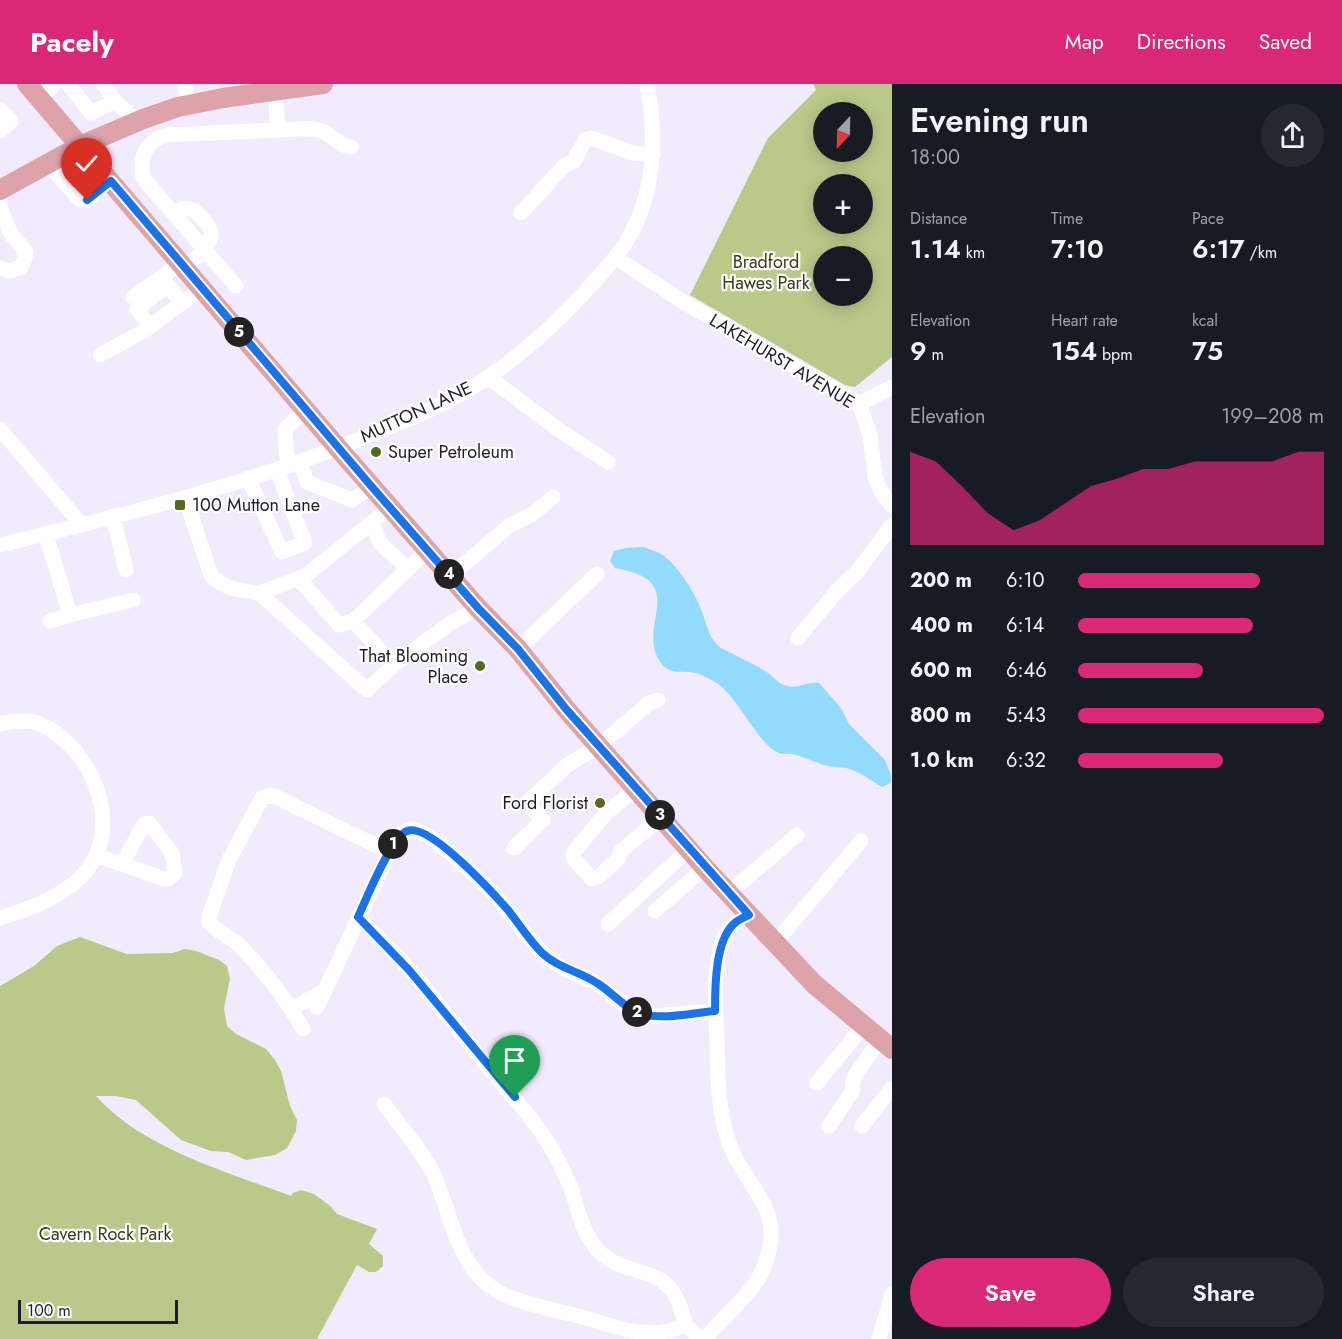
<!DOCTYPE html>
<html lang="en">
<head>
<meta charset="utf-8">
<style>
  :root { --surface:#171b24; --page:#242831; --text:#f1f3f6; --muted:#9ea1a6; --accent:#db2777 }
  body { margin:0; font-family:Jost,sans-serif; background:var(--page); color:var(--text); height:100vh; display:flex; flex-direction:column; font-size:22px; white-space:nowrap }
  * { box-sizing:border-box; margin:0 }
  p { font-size:20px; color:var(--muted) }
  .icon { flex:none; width:33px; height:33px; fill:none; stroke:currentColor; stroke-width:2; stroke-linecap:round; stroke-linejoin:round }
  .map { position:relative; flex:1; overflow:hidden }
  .drawer { display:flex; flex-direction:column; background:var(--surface); width:450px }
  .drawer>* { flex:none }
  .needle { width:39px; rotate:202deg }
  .tools { position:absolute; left:813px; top:18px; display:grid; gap:12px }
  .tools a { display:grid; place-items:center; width:60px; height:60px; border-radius:50%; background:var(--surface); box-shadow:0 3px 15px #0003; font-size:30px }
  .scale { position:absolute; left:18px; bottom:15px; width:160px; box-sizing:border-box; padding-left:6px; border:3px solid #201d25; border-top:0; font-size:16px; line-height:21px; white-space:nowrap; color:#201d25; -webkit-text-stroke:4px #fff; paint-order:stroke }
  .pin { position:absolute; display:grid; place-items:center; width:51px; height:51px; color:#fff; margin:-62px -26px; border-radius:50% 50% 50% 0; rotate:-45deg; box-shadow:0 0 6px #0007 }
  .pin .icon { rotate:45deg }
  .km { position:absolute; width:30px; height:30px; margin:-15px; border-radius:50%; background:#222; color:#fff; font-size:16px; line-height:30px; text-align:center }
  .round { display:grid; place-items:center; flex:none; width:63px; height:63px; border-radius:32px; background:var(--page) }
  .summary { display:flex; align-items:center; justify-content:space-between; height:102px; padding:0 18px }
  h1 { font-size:33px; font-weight:600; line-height:45px }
  .metrics { display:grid; grid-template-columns:repeat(3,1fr); gap:9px; height:102px; padding:6px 18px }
  .metrics div { display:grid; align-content:center }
  .metrics b { font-size:26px; font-weight:600 }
  .metrics small { font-size:16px; font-weight:400 }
  .metrics p { font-size:16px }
  .chart { height:168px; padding:12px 18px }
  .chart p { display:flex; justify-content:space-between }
  .chart svg { width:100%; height:108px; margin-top:6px; fill:var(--accent); opacity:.7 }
  .primary-button { display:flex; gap:12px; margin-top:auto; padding:12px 18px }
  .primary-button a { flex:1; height:69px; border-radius:36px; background:var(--accent); color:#fff; font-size:24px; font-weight:600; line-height:69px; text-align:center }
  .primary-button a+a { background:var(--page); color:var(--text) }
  ul { padding:0 18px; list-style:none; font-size:20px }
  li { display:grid; grid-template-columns:96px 72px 1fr; align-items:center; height:45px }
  li i { height:15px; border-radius:8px; background:var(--accent) }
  header { display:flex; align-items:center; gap:36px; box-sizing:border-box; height:84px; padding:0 30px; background:var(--accent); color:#fff }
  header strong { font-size:28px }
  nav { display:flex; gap:33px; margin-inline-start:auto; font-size:21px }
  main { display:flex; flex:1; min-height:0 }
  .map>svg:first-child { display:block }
  .green { fill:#b9c98a; fill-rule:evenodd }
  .water { fill:#92dafe }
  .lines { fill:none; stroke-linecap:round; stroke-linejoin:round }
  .minor { stroke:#fff; stroke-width:15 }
  .major { stroke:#dda3a9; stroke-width:20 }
  .route-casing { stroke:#fff; stroke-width:12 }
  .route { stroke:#1a73e8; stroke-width:8 }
  .poi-dot { fill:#546b1b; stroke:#fff; stroke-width:2 }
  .labels { text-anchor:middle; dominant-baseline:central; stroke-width:4.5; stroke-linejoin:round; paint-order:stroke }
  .park-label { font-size:18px; fill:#353c19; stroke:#fff }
  .street-label { font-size:18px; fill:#201d25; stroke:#fff }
  .poi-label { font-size:18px; fill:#201d25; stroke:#fff; text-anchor:start }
</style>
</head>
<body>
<header>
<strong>Pacely</strong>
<nav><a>Map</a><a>Directions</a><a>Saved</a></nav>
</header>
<main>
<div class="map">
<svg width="892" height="1255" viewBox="0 0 892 1255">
  <rect width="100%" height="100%" fill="#f2eafd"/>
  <path class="green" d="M813 0H892V273L855 303 845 301 690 211 768 54 816 6ZM824 28H862V68H824ZM862 100V140H824V100ZM862 172V212H824V172Z
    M80 853 127 870 173 869 185 865 196 867 219 876 227 882 230 895 224 924 227 942 236 950 266 965 275 976 281 987 290 1022 297 1036 296 1047 287 1064 275 1071 246 1076 228 1068 211 1067 181 1056 136 1016 116 1012H96C142 1064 227 1088 291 1112L293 1109 301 1106 314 1110 330 1122 337 1130 377 1145 369 1160 383 1172V1182L376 1188H369L357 1181 317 1255H0V902L34 882 57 862Z"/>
  <path class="water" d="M643 463C649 465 655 467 661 470 676 479 694 507 700 523 707 538 707 553 721 564 736 572 753 579 768 589 774 593 778 600 787 602 798 605 808 597 819 599L841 624 849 640 885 676 891 691V699L882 703C870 696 859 687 846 684 840 683 833 683 827 682 816 679 805 673 793 670 788 669 783 671 779 669 756 659 738 611 715 598 710 595 704 592 699 590 686 585 671 593 661 579 634 543 693 497 615 484L610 477 614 467 625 464Z"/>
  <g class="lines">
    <path class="minor" d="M68 0 91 29 115 17
      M103 0 115 17 137 38
      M184 0 191 20
      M275 7 278 46C292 46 308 42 322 47 332 51 339 62 351 63
      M41 16 54 0
      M0 25 11 37 0 47
      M47 79 80 116H87L111 97
      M0 123 11 150 26 168 25 174 21 183 10 187 0 184
      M173 129C177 128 182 124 186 124 195 124 212 142 211 151 210 165 194 175 184 183
      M521 129 565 81 574 77 585 56 592 54 632 69 653 71
      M615 173 685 219 838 307 859 320 870 351 875 393 880 406 892 422
      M236 202 143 94C139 72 146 57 167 51L278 46
      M133 213 181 179
      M150 242 137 225 168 201 181 219
      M100 271 144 247 202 204
      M488 293 559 346 608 378
      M859 320 892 303
      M0 345 82 441
      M300 378 307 398 352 416 372 403
      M291 381 287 374 285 345 306 326
      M249 396 282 468 305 459 277 386
      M185 413 211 491C225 506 240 506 259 509
      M390 424 305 492 259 509 367 606 394 581 353 537 428 466
      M113 432 126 486
      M372 439 380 459 408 485
      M46 450 70 531 50 537
      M0 461C123 431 247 401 365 353 400 339 436 325 468 306 511 280 549 247 583 210 598 194 614 177 626 158 656 110 657 54 647 0
      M451 491 509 442 534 429 553 413
      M298 494 339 541 353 537
      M70 531 133 516
      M798 554 836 508 857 488 892 441
      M518 565 597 490
      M394 581 449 540 478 524
      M0 640C13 637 27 635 40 640 91 662 124 740 87 786 69 810 28 826 0 834
      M637 704 606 729 573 769 574 775 592 795 598 793 618 775 621 767 662 733
      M514 764 543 736 527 719 566 682 599 662 649 619 658 616
      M96 771 164 795 170 794 175 789 172 769 149 739 144 740 122 780
      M729 809 797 751
      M655 827 705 784
      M358 833C375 850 393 867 409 885 438 918 464 954 492 988 509 1008 526 1027 541 1048 553 1065 563 1085 571 1104 578 1125 581 1145 595 1163 625 1200 673 1171 685 1241
      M608 840 689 765
      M775 859 861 757
      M324 907 291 925C276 902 259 881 239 861 230 852 217 848 209 838L210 830 229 776 262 714 272 711 389 768
      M317 923 393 761 402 749 412 745 429 752 453 771 495 811 540 867 552 877 567 886 595 898 629 925 653 932 715 927
      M291 925 303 945
      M817 999 864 941
      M384 1020C401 1043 421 1065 434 1091 451 1128 455 1177 491 1203 518 1222 567 1227 599 1238 630 1248 655 1255 685 1241L702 1255
      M829 1042 852 1008 853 997 856 990 881 955
      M862 1042 892 1004
      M705 1255C733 1220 766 1205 771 1154 774 1119 742 1094 731 1064 717 1029 718 992 717 956 716 923 712 888 723 856 728 843 738 837 749 831
      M879 1255 892 1210"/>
    <path class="major" d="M27 0 338 364 478 524 518 565 566 625 705 784 814 900 892 965
      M0 106 80 62 143 35 178 23 223 14 323 0"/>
  </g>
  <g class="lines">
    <g class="route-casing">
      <path id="route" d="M87 116 111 97 372 403 478 524 518 565 566 625 749 831C745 833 740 835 736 838 715 854 715 902 715 927 692 929 664 936 642 930 624 924 613 909 597 899 579 887 558 884 542 869 529 856 519 840 508 826 493 809 429 738 407 747 391 753 366 816 358 833L409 886 515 1013"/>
    </g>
    <use href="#route" class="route"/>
  </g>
  <g class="poi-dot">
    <circle cx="376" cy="368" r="6"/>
    <rect x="174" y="415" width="12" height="12" rx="3"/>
    <circle cx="480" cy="582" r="6"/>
    <circle cx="600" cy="719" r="6"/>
  </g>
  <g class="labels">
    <g class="park-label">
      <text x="766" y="178">Bradford<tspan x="766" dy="21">Hawes Park</tspan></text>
      <text x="105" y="1150">Cavern Rock Park</text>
    </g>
    <g class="street-label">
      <text transform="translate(782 277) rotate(31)">LAKEHURST AVENUE</text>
      <text transform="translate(416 328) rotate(-25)">MUTTON LANE</text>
    </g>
    <g class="poi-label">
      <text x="388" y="368">Super Petroleum</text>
      <text x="192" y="421">100 Mutton Lane</text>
      <text x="468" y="572" text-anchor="end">That Blooming<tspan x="468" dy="21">Place</tspan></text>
      <text x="588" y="719" text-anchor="end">Ford Florist</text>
    </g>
  </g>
</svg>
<div class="tools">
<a><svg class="needle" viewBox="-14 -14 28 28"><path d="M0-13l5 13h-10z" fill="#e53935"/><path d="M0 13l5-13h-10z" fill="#9ea1a6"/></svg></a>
<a>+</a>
<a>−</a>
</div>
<div class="scale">100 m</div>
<div class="pin" style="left:515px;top:1013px;background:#1e9e55"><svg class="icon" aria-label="arrive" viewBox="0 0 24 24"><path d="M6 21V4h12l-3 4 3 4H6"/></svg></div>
<div class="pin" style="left:87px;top:116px;background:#d93025"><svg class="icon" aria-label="check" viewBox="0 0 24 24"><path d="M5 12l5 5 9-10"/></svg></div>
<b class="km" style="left:393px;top:760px">1</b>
<b class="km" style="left:637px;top:928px">2</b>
<b class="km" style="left:660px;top:731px">3</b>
<b class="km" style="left:449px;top:490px">4</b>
<b class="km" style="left:239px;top:248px">5</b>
</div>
<section class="drawer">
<div class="summary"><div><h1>Evening run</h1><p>18:00</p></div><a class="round"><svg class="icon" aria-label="share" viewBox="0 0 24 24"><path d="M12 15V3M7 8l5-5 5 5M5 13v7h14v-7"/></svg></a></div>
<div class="metrics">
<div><p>Distance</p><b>1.14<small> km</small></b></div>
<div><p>Time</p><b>7:10</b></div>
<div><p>Pace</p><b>6:17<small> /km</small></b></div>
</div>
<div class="metrics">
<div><p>Elevation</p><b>9<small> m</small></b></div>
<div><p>Heart rate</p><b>154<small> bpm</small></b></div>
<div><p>kcal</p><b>75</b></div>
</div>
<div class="chart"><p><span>Elevation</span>199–208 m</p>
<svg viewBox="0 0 160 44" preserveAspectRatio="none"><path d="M0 44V6L10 10L20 20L30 31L40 38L50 34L60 27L70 20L80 17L90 13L100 13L110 10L120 10L130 10L140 10L150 6L160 6V44z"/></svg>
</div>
<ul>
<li><b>200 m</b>6:10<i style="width:74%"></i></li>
<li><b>400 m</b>6:14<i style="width:71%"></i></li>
<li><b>600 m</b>6:46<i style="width:51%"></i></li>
<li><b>800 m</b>5:43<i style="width:100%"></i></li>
<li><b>1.0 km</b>6:32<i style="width:59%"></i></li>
</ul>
<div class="primary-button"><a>Save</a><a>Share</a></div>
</section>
</main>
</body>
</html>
